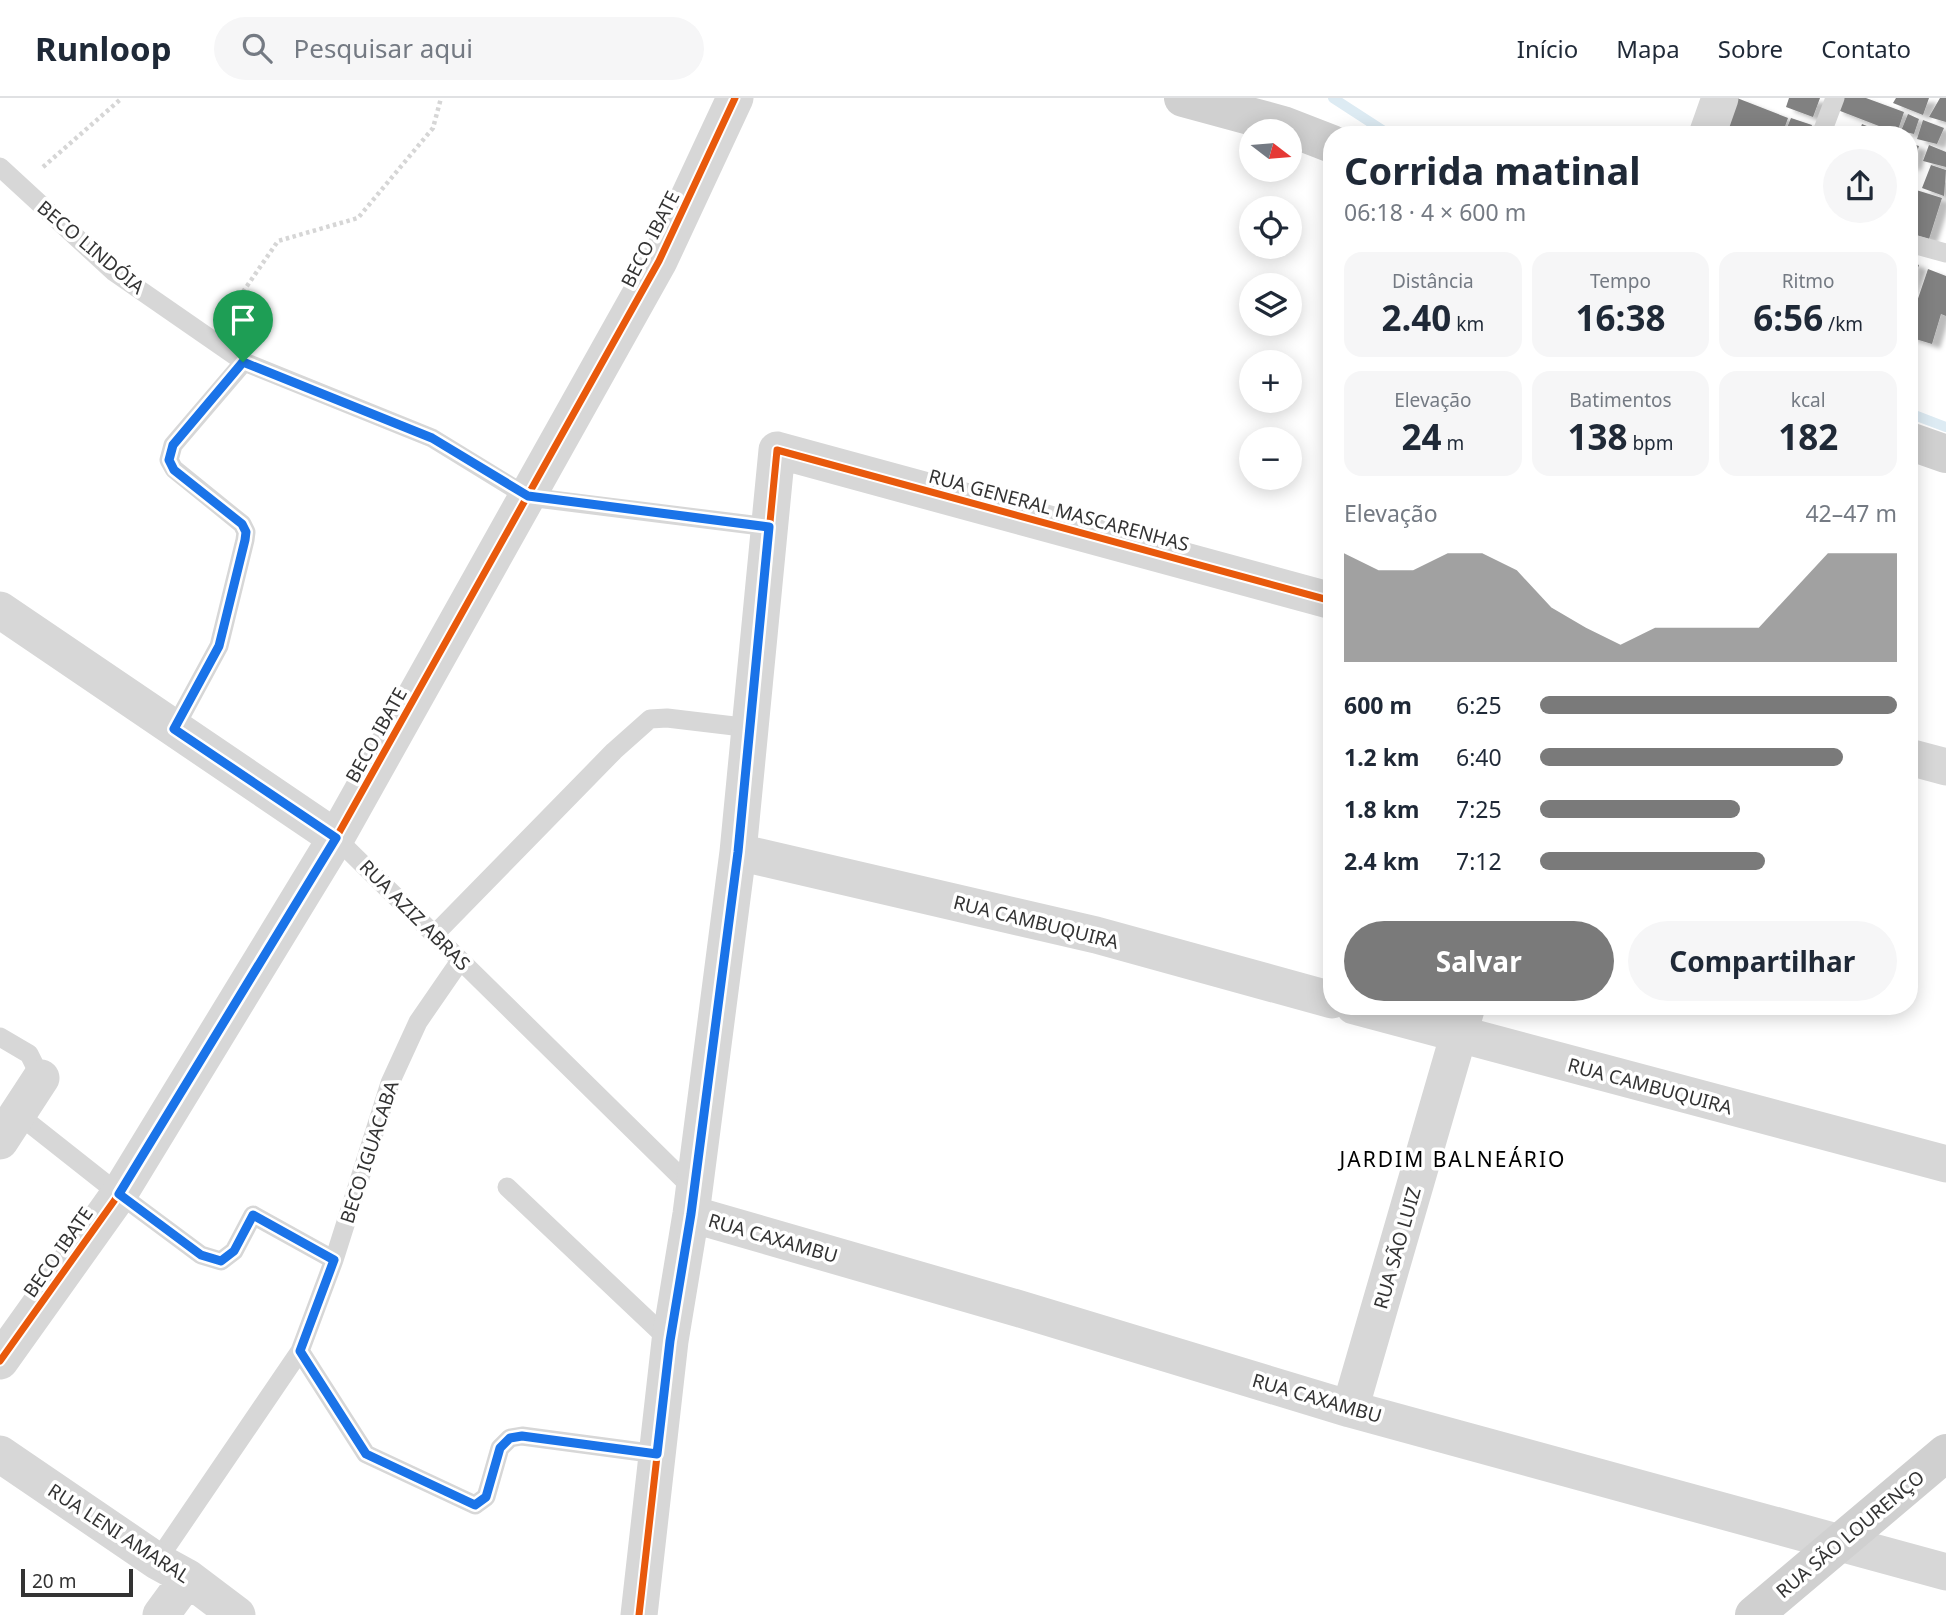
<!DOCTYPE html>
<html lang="pt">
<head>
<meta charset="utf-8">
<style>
  :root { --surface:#fff; --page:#f6f6f7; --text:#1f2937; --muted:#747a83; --line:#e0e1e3; --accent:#7a7a7a }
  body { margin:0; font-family:"Noto Sans",sans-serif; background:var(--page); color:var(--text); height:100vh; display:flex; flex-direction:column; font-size:26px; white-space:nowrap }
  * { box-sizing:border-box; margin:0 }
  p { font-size:23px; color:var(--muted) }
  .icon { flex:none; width:38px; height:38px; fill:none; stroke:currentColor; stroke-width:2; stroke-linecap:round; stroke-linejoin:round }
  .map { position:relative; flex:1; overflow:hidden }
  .side { position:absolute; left:1323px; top:28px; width:595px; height:889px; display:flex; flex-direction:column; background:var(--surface); border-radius:28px; box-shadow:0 4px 18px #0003 }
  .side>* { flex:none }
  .needle { width:46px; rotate:106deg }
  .fabs { position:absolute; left:1239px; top:21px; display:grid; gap:14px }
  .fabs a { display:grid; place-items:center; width:63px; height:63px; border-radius:50%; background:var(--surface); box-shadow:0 4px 18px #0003; font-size:35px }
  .scale { position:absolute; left:21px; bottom:18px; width:112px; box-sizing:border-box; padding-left:7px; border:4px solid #333; border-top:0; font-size:19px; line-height:24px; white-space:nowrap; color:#333; -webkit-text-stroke:5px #fff; paint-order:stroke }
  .pin { position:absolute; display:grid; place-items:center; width:60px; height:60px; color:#fff; margin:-72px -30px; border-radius:50% 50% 50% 0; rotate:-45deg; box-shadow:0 0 7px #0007 }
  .pin .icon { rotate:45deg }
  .round { display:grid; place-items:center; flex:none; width:74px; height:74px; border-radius:37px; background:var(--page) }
  .overview { display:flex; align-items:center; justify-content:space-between; height:119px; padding:0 21px }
  h1 { font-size:38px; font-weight:700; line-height:52px }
  .stats { display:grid; grid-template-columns:repeat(3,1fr); gap:10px; height:119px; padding:7px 21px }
  .stats div { display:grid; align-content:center; border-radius:18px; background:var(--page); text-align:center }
  .stats b { font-size:35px; font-weight:700 }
  .stats small { font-size:19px; font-weight:400 }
  .stats p { font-size:19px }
  .chart { height:196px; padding:14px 21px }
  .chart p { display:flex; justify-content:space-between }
  .chart svg { width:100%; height:126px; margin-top:7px; fill:var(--accent); opacity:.7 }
  .action { display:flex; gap:14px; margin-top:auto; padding:14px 21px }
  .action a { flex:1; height:80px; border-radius:42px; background:var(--accent); color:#fff; font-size:28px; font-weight:700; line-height:80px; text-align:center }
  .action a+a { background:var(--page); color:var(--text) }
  ul { padding:0 21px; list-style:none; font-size:23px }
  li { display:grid; grid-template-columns:112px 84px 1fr; align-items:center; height:52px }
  li i { height:18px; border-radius:9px; background:var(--accent) }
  header { display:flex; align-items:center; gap:42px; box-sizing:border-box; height:98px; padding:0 35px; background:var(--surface); border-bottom:2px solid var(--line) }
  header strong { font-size:33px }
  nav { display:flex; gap:38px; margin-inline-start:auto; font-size:24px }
  .search { width:490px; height:63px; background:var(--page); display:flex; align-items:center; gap:18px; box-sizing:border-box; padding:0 24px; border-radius:38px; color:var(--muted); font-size:26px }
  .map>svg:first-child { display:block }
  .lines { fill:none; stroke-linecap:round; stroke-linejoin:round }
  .stream { stroke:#ddebf3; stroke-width:10 }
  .building { fill:#818181; filter:url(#shadow) }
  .path { stroke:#d6d6d6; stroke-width:4.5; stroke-dasharray:3.5 3.5; stroke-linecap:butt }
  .lane { stroke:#d7d7d7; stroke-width:19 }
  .street { stroke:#d7d7d7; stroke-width:37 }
  .secondary { stroke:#d0d0d0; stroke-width:38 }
  .cycleway-casing { stroke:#fff; stroke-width:11 }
  .cycleway { stroke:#e8590c; stroke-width:7 }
  .route-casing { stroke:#fff; stroke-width:14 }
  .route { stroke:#1a73e8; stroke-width:9 }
  .labels { text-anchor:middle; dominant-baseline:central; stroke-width:7; stroke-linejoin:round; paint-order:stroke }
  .street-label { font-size:19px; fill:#333; stroke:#fff }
  .neighbourhood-label { font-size:21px; letter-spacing:2px; fill:#000; stroke:#fff }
</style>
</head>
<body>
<header>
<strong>Runloop</strong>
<div class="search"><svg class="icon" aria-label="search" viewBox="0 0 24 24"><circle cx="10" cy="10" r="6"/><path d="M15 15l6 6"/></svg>Pesquisar aqui</div>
<nav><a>Início</a><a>Mapa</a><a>Sobre</a><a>Contato</a></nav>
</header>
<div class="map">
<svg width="1946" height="1517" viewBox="0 0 1946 1517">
  <defs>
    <filter id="shadow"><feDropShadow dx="8" dy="4.5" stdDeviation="2" flood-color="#0004"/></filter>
  </defs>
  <rect width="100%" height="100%" fill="#fff"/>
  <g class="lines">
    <path class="stream" d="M1333 0 1390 37
      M1909 315 1946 329"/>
  </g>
  <path class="building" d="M1737 0 1788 20 1782 37H1720Z
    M1789 0H1820L1813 19 1786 9Z
    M1840 0H1866L1904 14 1897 35 1835 11Z
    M1896 0H1929L1923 17 1893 5Z
    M1940 0H1946V24L1929 19Z
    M1908 16 1919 21 1914 36 1901 33Z
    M1791 20 1812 27 1809 37H1784Z
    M1923 22 1944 30 1937 46 1917 41Z
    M1862 26 1889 37H1858Z
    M1909 45 1919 48 1913 68 1909 67Z
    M1929 47 1946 54V69L1923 63Z
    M1931 67 1946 72 1944 98 1922 90Z
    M1913 91 1942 100 1929 141 1909 135V100Z
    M1909 163 1919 167 1910 194H1909Z
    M1928 171 1946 178V218L1941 216 1932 246 1909 239V227Z"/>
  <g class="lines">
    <path class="path" d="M43 69 122 0
      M227 217 278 143 358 120 433 30 441 0"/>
    <path class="lane" d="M1821 37 1835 0
      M0 69 114 174 244 264 432 340 528 399 769 429
      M1909 145 1946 155
      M174 631 219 548 245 442 246 434 242 426 174 371 169 362 173 347 244 264
      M336 740 693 1091
      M435 836 614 653 650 621 667 620 751 630
      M0 939 29 956 41 980
      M19 1017 119 1096 201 1157 221 1163 234 1153 253 1117 334 1162
      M507 1089 670 1243
      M300 1253 366 1356 475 1407 486 1399 500 1350 510 1340 522 1338 657 1356
      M157 1463 300 1253 334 1162 390 985 418 924 460 863"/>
    <path class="street" d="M1707 37 1720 0
      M0 512 336 740
      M1909 659 1946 669
      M738 754 1096 837 1332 902
      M1354 908 1946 1066
      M0 1043 41 980
      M691 1116 1020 1211 1350 1311 1946 1474
      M0 1263 119 1096 336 740 659 163 735 0
      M1350 1311 1467 908
      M0 1356 157 1463 188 1480 237 1517
      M161 1517 188 1480
      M639 1517 670 1243 691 1116 738 754 777 352 1332 503"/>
    <path class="secondary" d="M1183 0 1283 27 1332 46
      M1909 343 1946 356
      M1754 1517 1946 1355"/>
    <g class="cycleway-casing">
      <path id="cycleway" d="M0 1263 119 1096 336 740 659 163 735 0
        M639 1517 670 1243 691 1116 738 754 777 352 1332 503"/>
    </g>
    <use href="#cycleway" class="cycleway"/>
  </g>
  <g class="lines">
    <g class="route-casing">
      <path id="route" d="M243 264 432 340 528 398 769 429 738 754 691 1116 670 1243 657 1356 522 1338 510 1340 500 1350 486 1399 475 1407 366 1356 300 1253 334 1162 253 1117 234 1153 221 1163 201 1157 119 1096 336 740 174 631 219 548 245 442 246 434 242 426 174 372 169 362 173 347Z"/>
    </g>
    <use href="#route" class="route"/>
  </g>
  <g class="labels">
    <g class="street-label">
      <text transform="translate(650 141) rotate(-63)">BECO IBATE</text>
      <text transform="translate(91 149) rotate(40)">BECO LINDÓIA</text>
      <text transform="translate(1059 412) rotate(15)">RUA GENERAL MASCARENHAS</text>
      <text transform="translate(376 637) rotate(-61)">BECO IBATE</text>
      <text transform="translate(415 817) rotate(45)">RUA AZIZ ABRAS</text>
      <text transform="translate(1036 824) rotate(14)">RUA CAMBUQUIRA</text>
      <text transform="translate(1650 988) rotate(15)">RUA CAMBUQUIRA</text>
      <text transform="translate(369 1054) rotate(-72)">BECO IGUACABA</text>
      <text transform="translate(773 1140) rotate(16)">RUA CAXAMBU</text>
      <text transform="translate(1397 1150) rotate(-74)">RUA SÃO LUIZ</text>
      <text transform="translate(58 1154) rotate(-55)">BECO IBATE</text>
      <text transform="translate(1317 1300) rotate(16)">RUA CAXAMBU</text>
      <text transform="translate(119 1435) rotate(33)">RUA LENI AMARAL</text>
      <text transform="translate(1850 1436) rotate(-40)">RUA SÃO LOURENÇO</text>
    </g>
    <g class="neighbourhood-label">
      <text x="1453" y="1061">JARDIM BALNEÁRIO</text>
    </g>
  </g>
</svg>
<div class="fabs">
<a><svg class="needle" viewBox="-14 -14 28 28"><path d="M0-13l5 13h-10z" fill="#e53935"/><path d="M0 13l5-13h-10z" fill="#747a83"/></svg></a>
<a><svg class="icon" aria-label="locate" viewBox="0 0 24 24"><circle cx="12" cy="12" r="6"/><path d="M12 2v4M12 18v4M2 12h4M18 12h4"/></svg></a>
<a><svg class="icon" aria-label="layers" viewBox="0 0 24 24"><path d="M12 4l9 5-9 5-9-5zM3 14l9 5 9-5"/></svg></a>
<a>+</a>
<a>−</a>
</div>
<div class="scale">20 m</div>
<div class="pin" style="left:243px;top:264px;background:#1e9e55"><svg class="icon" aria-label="arrive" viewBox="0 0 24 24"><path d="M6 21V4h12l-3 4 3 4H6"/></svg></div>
<section class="side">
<div class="overview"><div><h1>Corrida matinal</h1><p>06:18 · 4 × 600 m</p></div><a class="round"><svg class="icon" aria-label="share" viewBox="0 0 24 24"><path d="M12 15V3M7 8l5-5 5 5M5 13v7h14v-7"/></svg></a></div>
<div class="stats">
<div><p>Distância</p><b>2.40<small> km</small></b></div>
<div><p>Tempo</p><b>16:38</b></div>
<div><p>Ritmo</p><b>6:56<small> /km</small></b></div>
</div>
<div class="stats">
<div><p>Elevação</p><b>24<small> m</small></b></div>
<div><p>Batimentos</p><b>138<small> bpm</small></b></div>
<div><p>kcal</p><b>182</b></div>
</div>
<div class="chart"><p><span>Elevação</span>42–47 m</p>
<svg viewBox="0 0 160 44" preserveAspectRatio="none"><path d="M0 44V6L10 12L20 12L30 6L40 6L50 12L60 25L70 32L80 38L90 32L100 32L110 32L120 32L130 19L140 6L150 6L160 6V44z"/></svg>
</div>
<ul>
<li><b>600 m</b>6:25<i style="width:100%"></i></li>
<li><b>1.2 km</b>6:40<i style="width:85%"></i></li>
<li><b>1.8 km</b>7:25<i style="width:56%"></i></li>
<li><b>2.4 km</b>7:12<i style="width:63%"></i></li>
</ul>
<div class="action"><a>Salvar</a><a>Compartilhar</a></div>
</section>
</div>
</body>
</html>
